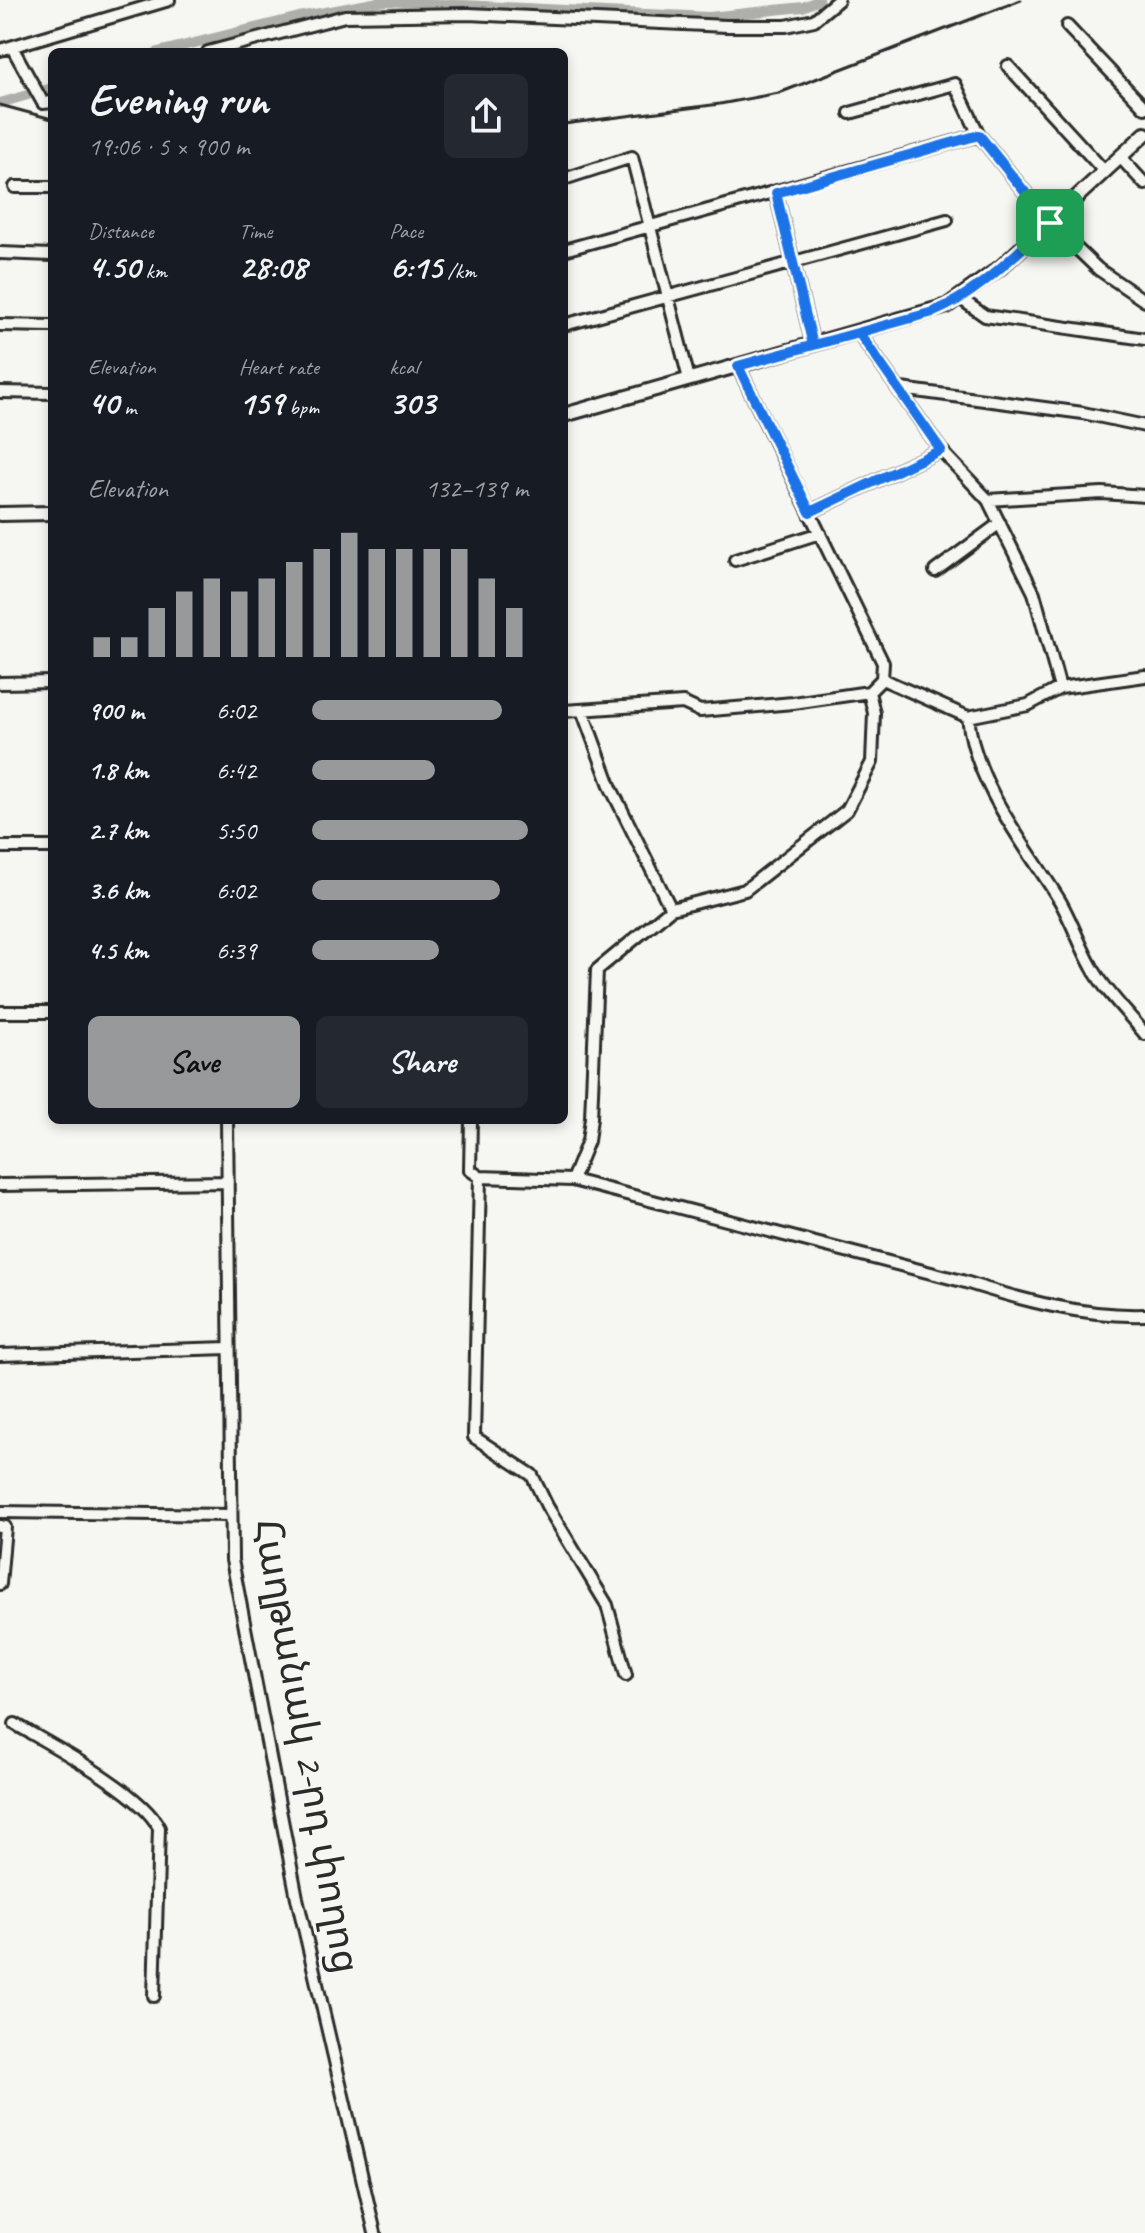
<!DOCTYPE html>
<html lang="en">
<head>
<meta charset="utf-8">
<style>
  :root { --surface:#171b24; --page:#242831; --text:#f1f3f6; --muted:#9ea1a6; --accent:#98999b }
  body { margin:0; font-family:Caveat,"Noto Sans Armenian",sans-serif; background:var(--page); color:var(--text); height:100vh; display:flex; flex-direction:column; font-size:30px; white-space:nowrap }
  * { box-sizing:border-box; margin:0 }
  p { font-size:26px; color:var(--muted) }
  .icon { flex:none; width:44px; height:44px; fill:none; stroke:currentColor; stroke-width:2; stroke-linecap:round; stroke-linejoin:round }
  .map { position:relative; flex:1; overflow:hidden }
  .drawer { position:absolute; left:48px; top:48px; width:520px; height:1076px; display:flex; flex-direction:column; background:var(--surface); border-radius:12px; box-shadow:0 4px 12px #0003 }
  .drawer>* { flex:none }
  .pin { position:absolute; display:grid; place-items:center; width:68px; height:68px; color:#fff; margin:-34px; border-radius:16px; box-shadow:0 4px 12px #0006 }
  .round { display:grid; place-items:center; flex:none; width:84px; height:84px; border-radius:12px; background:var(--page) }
  .headline { display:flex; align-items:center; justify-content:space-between; height:136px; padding:0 40px }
  h1 { font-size:44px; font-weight:700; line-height:60px }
  .stats { display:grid; grid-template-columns:repeat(3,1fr); gap:12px; height:136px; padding:8px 40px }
  .stats div { display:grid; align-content:center }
  .stats b { font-size:34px; font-weight:700 }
  .stats small { font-size:22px; font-weight:400 }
  .stats p { font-size:22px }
  .chart { height:224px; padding:16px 40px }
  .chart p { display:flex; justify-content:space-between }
  .chart svg { width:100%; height:144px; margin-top:8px; stroke:var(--accent); stroke-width:6 }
  .button { display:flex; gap:16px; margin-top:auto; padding:16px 40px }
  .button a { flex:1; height:92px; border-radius:12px; background:var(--accent); color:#111; font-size:32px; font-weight:700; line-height:92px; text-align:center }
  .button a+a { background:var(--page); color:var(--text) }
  ul { padding:0 40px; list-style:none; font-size:26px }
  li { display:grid; grid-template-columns:128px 96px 1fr; align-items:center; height:60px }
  li i { height:20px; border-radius:10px; background:var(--accent) }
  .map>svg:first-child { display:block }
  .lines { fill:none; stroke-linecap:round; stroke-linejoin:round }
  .canal { stroke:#aeaeab; stroke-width:10 }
  .minor-casing { stroke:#2b2b2b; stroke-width:16 }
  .major-casing { stroke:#2b2b2b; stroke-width:18 }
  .minor { stroke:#f6f6f2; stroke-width:10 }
  .major { stroke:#f6f6f2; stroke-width:12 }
  .rail { stroke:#2b2b2b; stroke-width:3 }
  .route-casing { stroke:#fff; stroke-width:16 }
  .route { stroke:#1a73e8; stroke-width:10 }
  .labels { text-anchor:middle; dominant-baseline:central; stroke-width:6; stroke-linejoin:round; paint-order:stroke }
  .street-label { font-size:40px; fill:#2b2b2b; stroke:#f6f6f2 }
</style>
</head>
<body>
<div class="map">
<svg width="1145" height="2233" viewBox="0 0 1145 2233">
  <rect width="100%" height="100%" fill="#f6f6f2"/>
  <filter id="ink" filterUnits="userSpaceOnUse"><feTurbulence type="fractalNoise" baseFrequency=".0125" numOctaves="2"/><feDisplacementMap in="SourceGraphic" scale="16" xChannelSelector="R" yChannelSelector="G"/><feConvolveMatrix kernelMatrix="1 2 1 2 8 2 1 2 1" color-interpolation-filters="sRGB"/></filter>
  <g filter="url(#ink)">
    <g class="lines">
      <path class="canal" d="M158 52 299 17 384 1 709 17 803 7 819 0
        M0 103 52 88"/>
      <g class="minor-casing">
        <path id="minor" d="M1067 26 1145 108
          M13 49 43 103 52 102
          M0 50 169 0
          M208 52 345 16 468 14 726 26H786L814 20 838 0
          M1008 66 1105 172
          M850 113 955 84 979 135 1050 223 1098 269 1145 301
          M1121 158 1145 184
          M564 179 632 157 689 379
          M15 187H52
          M776 193 813 345
          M564 250 979 135
          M0 253 52 255
          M961 299 985 316 1145 339
          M0 325 52 326
          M564 325 947 220
          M859 333 941 450 988 500 1034 593 1060 688
          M901 389 1083 413 1145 426
          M0 392 52 393
          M988 500 1102 493 1145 496
          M810 512 941 450
          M735 560 820 533
          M935 571 1000 523
          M882 679 968 717 1028 705 1060 688 1145 676
          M0 683 52 682
          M582 710 611 788 671 909
          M564 711 683 703 700 711 793 703 869 692 882 679 883 663 738 366
          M968 717C975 785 1025 844 1060 901 1072 922 1080 946 1092 967 1105 991 1128 1013 1145 1034
          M0 847H52
          M0 1012H52
          M227 1120 232 1560 297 1898 375 2233
          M471 1120 470 1170 480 1177 572 1180 962 1281C1021 1300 1083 1317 1145 1315
          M480 1177 474 1437 532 1475 547 1506 607 1605 626 1675
          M572 1180 588 1141 591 1118 597 970 671 909 745 890 847 810 872 762 874 713 869 692
          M0 1185 228 1182
          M0 1355 229 1348
          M0 1512 231 1515
          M0 1526 5 1527 0 1584
          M15 1724C51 1745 143 1793 159 1828L154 1996"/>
      </g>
      <g class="major-casing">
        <path id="major" d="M564 415 947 306 1001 267 1145 134
          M0 514 52 513"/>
      </g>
      <use href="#minor" class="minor"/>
      <use href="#major" class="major"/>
      <path class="rail" d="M0 105 52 119
        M564 124 720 104 779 93 1021 0"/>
    </g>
  </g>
  <g class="lines" filter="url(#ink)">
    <g class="route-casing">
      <path id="route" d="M1050 223C1014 255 978 294 933 312L738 366 810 512 941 450 859 333 813 345 776 193 979 135 1050 223"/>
    </g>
    <use href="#route" class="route"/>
  </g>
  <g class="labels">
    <g class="street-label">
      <text transform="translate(307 1746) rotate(80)">Հաղթանակ 2-րդ փողոց</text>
    </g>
  </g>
</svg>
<div class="pin" style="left:1050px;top:223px;background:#1e9e55"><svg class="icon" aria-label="arrive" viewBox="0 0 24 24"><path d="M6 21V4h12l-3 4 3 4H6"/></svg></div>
<section class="drawer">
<div class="headline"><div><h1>Evening run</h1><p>19:06 · 5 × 900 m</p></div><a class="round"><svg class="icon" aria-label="share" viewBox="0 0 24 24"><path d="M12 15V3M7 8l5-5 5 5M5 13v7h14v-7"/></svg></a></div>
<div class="stats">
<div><p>Distance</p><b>4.50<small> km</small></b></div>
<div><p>Time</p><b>28:08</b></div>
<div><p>Pace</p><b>6:15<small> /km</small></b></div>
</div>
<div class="stats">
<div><p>Elevation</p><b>40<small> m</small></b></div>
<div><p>Heart rate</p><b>159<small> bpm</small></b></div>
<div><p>kcal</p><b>303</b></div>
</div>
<div class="chart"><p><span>Elevation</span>132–139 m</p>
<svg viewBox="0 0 160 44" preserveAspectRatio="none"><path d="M5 44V38M15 44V38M25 44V29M35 44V24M45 44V20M55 44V24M65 44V20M75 44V15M85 44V11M95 44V6M105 44V11M115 44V11M125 44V11M135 44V11M145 44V20M155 44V29"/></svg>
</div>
<ul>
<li><b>900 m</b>6:02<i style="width:88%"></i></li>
<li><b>1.8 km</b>6:42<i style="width:57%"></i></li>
<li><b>2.7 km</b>5:50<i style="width:100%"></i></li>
<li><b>3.6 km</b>6:02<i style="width:87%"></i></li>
<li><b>4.5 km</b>6:39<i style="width:59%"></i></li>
</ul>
<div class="button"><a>Save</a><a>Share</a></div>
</section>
</div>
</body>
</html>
